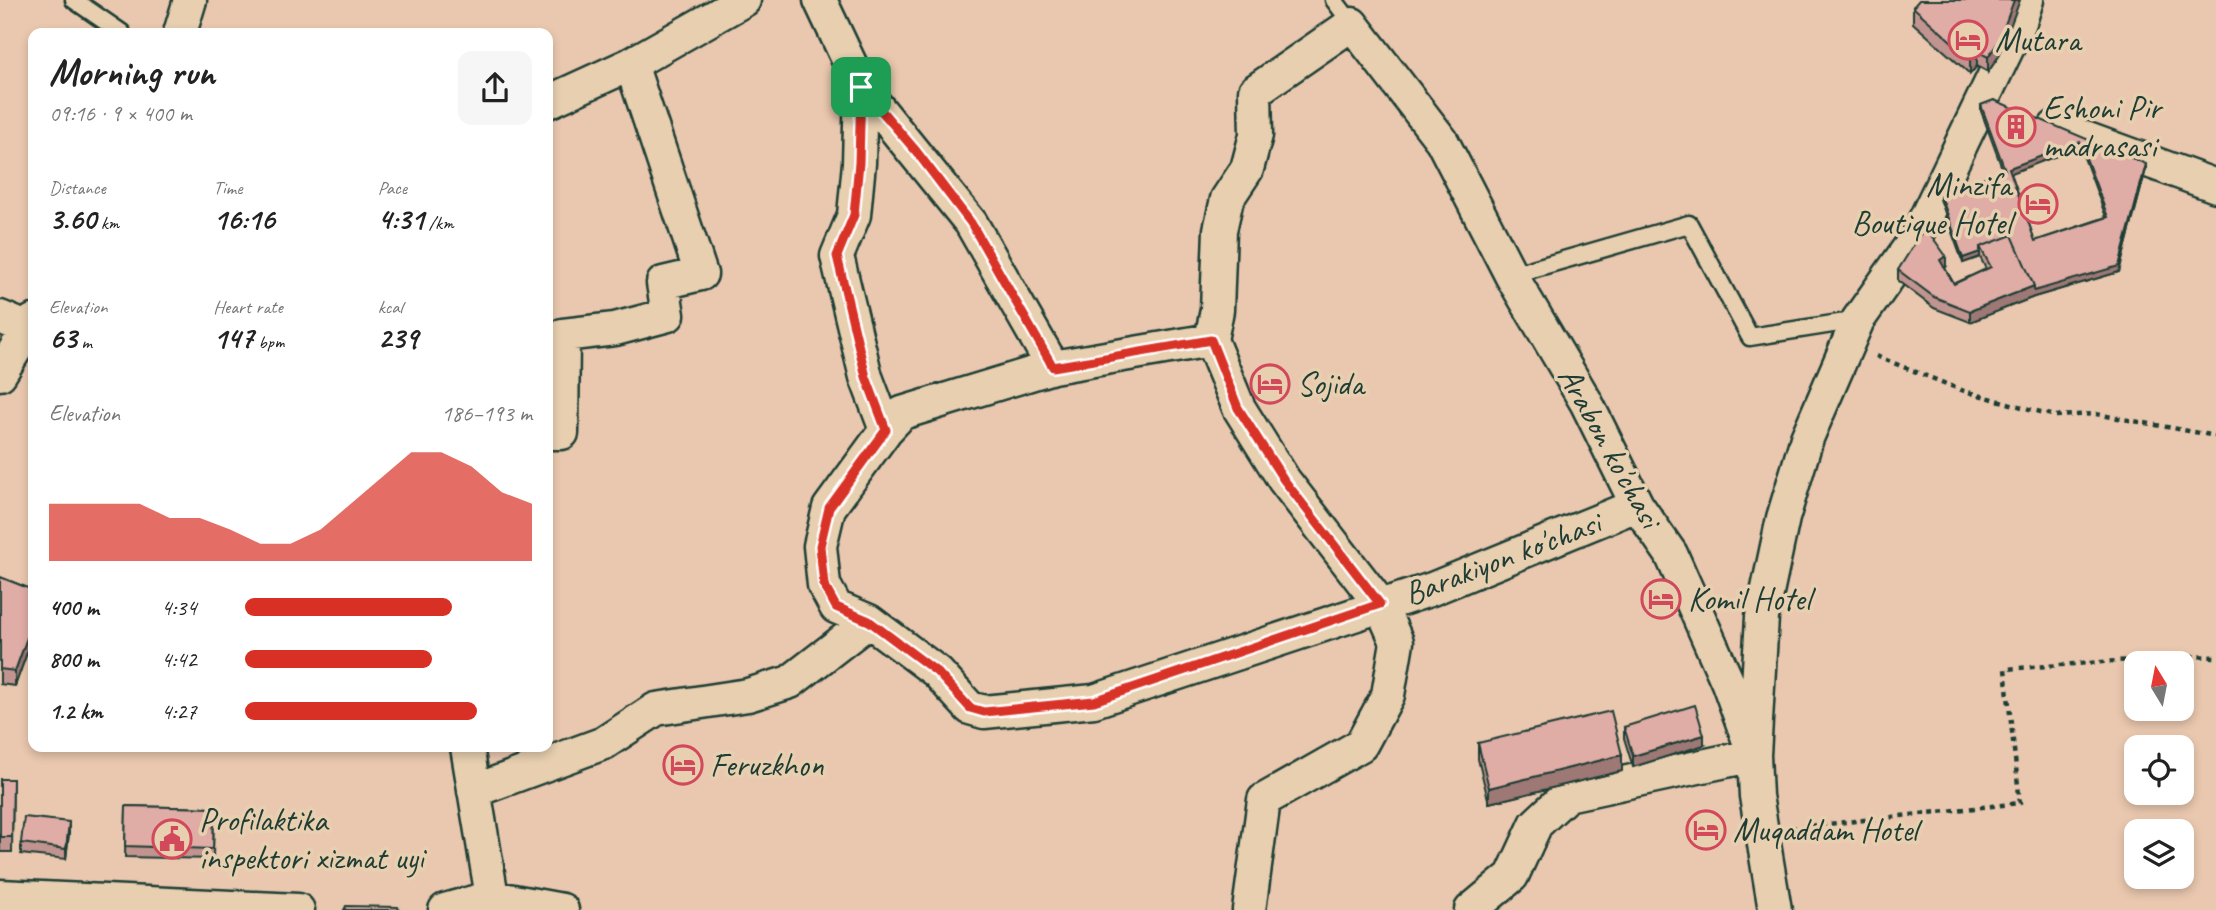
<!DOCTYPE html>
<html lang="en">
<head>
<meta charset="utf-8">
<style>
  :root { --surface:#fff; --page:#f6f6f6; --text:#222; --muted:#767676; --accent:#d93025 }
  body { margin:0; font-family:Caveat,sans-serif; background:var(--page); color:var(--text); height:100vh; display:flex; flex-direction:column; font-size:26px; white-space:nowrap }
  * { box-sizing:border-box; margin:0 }
  p { font-size:23px; color:var(--muted) }
  .icon { flex:none; width:38px; height:38px; fill:none; stroke:currentColor; stroke-width:2; stroke-linecap:round; stroke-linejoin:round }
  .map { position:relative; flex:1; overflow:hidden }
  .sheet { position:absolute; left:28px; top:28px; width:525px; height:724px; display:flex; flex-direction:column; background:var(--surface); border-radius:14px; box-shadow:0 4px 10px #0003 }
  .sheet>* { flex:none }
  .needle { width:46px; rotate:350deg }
  .tools { position:absolute; left:2124px; top:651px; display:grid; gap:14px }
  .tools a { display:grid; place-items:center; width:70px; height:70px; border-radius:14px; background:var(--surface); box-shadow:0 4px 10px #0003; font-size:35px }
  .pin { position:absolute; display:grid; place-items:center; width:60px; height:60px; color:#fff; margin:-30px; border-radius:14px; box-shadow:0 4px 10px #0006 }
  .round { display:grid; place-items:center; flex:none; width:74px; height:74px; border-radius:14px; background:var(--page) }
  .head { display:flex; align-items:center; justify-content:space-between; height:119px; padding:0 21px }
  h1 { font-size:38px; font-weight:700; line-height:52px }
  .stats { display:grid; grid-template-columns:repeat(3,1fr); gap:10px; height:119px; padding:7px 21px }
  .stats div { display:grid; align-content:center }
  .stats b { font-size:30px; font-weight:700 }
  .stats small { font-size:19px; font-weight:400 }
  .stats p { font-size:19px }
  .chart { height:196px; padding:14px 21px }
  .chart p { display:flex; justify-content:space-between }
  .chart svg { width:100%; height:126px; margin-top:7px; fill:var(--accent); opacity:.7 }
  ul { padding:0 21px; list-style:none; font-size:23px }
  li { display:grid; grid-template-columns:112px 84px 1fr; align-items:center; height:52px }
  li i { height:18px; border-radius:9px; background:var(--accent) }
  .map>svg:first-child { display:block }
  .lines { fill:none; stroke-linecap:round; stroke-linejoin:round }
  .lane-casing { stroke:#1f3d34; stroke-width:21 }
  .street-casing { stroke:#1f3d34; stroke-width:37 }
  .path { stroke:#1f3d34; stroke-width:4.5; stroke-dasharray:5 5; stroke-linecap:butt }
  .lane { stroke:#e7cfaf; stroke-width:16 }
  .street { stroke:#e7cfaf; stroke-width:32 }
  .wall { fill:#c1948f; stroke:#1f3d34; stroke-width:2; fill-rule:evenodd }
  .shaded-wall { fill:#9d7874; stroke:#1f3d34; stroke-width:2 }
  .building { fill:#e0aca6; stroke:#1f3d34; stroke-width:2; fill-rule:evenodd }
  .route-casing { stroke:#fff; stroke-width:14 }
  .route { stroke:#d93025; stroke-width:9 }
  .labels { text-anchor:middle; dominant-baseline:central; stroke-width:7; stroke-linejoin:round; paint-order:stroke }
  .poi-label { font-size:33px; fill:#1f3d34; stroke:#e7cfaf; text-anchor:start }
  .street-label { font-size:33px; fill:#1f3d34; stroke:#e7cfaf }
</style>
</head>
<body>
<div class="map">
<svg width="2216" height="910" viewBox="0 0 2216 910">
  <rect width="100%" height="100%" fill="#eac8af"/>
  <filter id="ink" filterUnits="userSpaceOnUse"><feTurbulence type="fractalNoise" baseFrequency=".0143" numOctaves="2"/><feDisplacementMap in="SourceGraphic" scale="14" xChannelSelector="R" yChannelSelector="G"/><feConvolveMatrix kernelMatrix="1 2 1 2 8 2 1 2 1" color-interpolation-filters="sRGB"/></filter>
  <g filter="url(#ink)">
    <g class="lines">
      <g class="lane-casing">
        <path id="lane" d="M74 0 122 33
          M1334 0 1352 24
          M1511 275 1689 224 1750 337 1858 320"/>
      </g>
      <g class="street-casing">
        <path id="street" d="M820 0 861 87 971 223 1053 367
          M180 33 190 0
          M861 87 859 163 854 215 837 256 866 377 886 430
          M548 102 631 64 744 0
          M2055 127 2216 186
          M0 317 29 329
          M1211 340 1053 367 902 413 886 430 829 508 820 546 824 585 836 607 869 621 937 672 970 708 984 712 1094 701 1432 589 1637 505
          M0 374 33 321
          M548 433H562L563 335 615 329 668 315 663 283 701 274 631 64
          M467 747 492 897
          M474 791 604 743 656 709 748 695 790 682 869 621
          M0 896 298 910
          M445 910 492 897 562 910
          M1249 910 1264 800 1361 745 1388 695 1397 642 1380 604 1284 480 1239 408 1211 340 1217 310 1220 230 1227 199 1247 169 1256 135 1255 91 1352 24 1442 141 1511 275 1586 402 1637 505 1671 554 1728 683 1754 755 1756 796 1775 910
          M1471 910 1512 876 1536 824 1567 795 1754 755 1762 617 1783 518 1807 438 1858 320 1916 238 2020 22 2027 0"/>
      </g>
      <path class="path" d="M1876 356 1964 391 2055 416 2096 414 2216 436
        M1791 828 2020 803 2005 669 2186 656 2216 657"/>
      <use href="#lane" class="lane"/>
      <use href="#street" class="street"/>
    </g>
    <path class="wall" d="M1913 7 1999 56 1988 72 1977 66 1970 74 1913 23Z
      M1994 100 2146 169 2119 272 2034 297 1970 322 1934 308 1898 281V270L1946 267 1945 268 1954 284 1986 269 1980 257 1963 263 1940 199V193L2003 171 1981 111V105ZM2080 147 2106 217 2035 241 2011 173Z
      M0 577 33 590V636L15 686 0 684Z
      M1624 727 1704 745 1633 767 1624 738Z
      M1478 743 1622 771 1489 803 1478 759Z
      M0 779H13L12 852H0Z
      M126 806 214 808 213 859 125 857Z
      M69 833 66 859 21 854V843Z"/>
    <path class="shaded-wall" d="M2014 0H2020L1999 56 1988 72V57Z
      M1977 51V66L1970 74V58Z
      M2080 142V147L2009 174V168Z
      M2146 164V169L2119 272 2034 297 1970 322V311L2034 286 2119 266Z
      M1980 252V257L1963 263V258Z
      M1946 256V267L1940 270V260Z
      M33 621V636L15 686V671Z
      M1704 735V745L1633 767V756Z
      M1622 755V771L1489 803V788Z
      M69 822V833L66 859V849Z"/>
    <path class="building" d="M1919 0H2014L1999 41 1988 57 1977 51 1970 58 1913 7Z
      M1994 100 2146 164 2119 266 2034 291V286L2012 235 1980 247V252L1963 258 1940 193 2005 170 1981 105ZM2080 142 2108 217 2035 241 2009 168Z
      M1925 227 1946 256 1940 260 1954 284 1991 267 1980 247 2012 235 2034 286 1970 311 1934 297 1898 270Z
      M0 577 33 590V621L15 671 0 669Z
      M1695 705 1704 735 1633 756 1624 727Z
      M1611 711 1622 755 1489 788 1478 743Z
      M0 779H13L12 837H0Z
      M126 806 214 808 213 849 125 846Z
      M24 817 69 822 66 849 21 843Z
      M346 906 398 907 399 910H344Z"/>
  </g>
  <g class="lines" filter="url(#ink)">
    <g class="route-casing">
      <path id="route" d="M861 87 916 151 971 223 1053 367 1211 340 1238 408 1284 480 1380 604 1094 701 984 712 970 708 937 672 869 621 836 607 824 585 820 546 829 508 886 430 866 377 837 256 854 215 859 163Z"/>
    </g>
    <use href="#route" class="route"/>
  </g>
  <defs>
    <g id="hotel-ring" transform="scale(2.0125)"><circle r="9.5" fill="#e7cfaf" stroke="#d1495b" stroke-width="1.5"/><path d="M-6-4.5h1.5V1H6V5H4.5V3h-9V5H-6ZM-4 0a1.8 1.8 0 1 1 3.6 0ZM.5 0V-2.5h3Q6-2.5 6 0Z" fill="#d1495b"/></g>
    <g id="building-ring" transform="scale(2.0125)"><circle r="9.5" fill="#e7cfaf" stroke="#d1495b" stroke-width="1.5"/><path d="M-4-6H4V6H1V3H-1V6H-4ZM-2.5-4.3h1.7v1.8h-1.7ZM.8-4.3h1.7v1.8H.8ZM-2.5-1h1.7V.8h-1.7ZM.8-1h1.7V.8H.8Z" fill="#d1495b"/></g>
    <g id="civic-ring" transform="scale(2.0125)"><circle r="9.5" fill="#e7cfaf" stroke="#d1495b" stroke-width="1.5"/><path d="M-.6-6.5H3V-4.5H.6V-3L4-1V1h2V6H-6V1h2V-1L-.6-3ZM-1.2 2.5V6h2.4V2.5Z" fill="#d1495b"/></g>
  </defs>
  <g fill-rule="evenodd">
    <use href="#hotel-ring" x="1968" y="40"/>
    <use href="#building-ring" x="2016" y="127"/>
    <use href="#hotel-ring" x="2038" y="204"/>
    <use href="#hotel-ring" x="1270" y="384"/>
    <use href="#hotel-ring" x="1661" y="599"/>
    <use href="#hotel-ring" x="683" y="765"/>
    <use href="#hotel-ring" x="1706" y="830"/>
    <use href="#civic-ring" x="172" y="839"/>
  </g>
  <g class="labels">
    <g class="poi-label">
      <text x="1995" y="40">Mutara</text>
      <text x="2043" y="108">Eshoni Pir<tspan x="2043" dy="38">madrasasi</tspan></text>
      <text x="2011" y="185" text-anchor="end">Minzifa<tspan x="2011" dy="38">Boutique Hotel</tspan></text>
      <text x="1297" y="384">Sojida</text>
      <text x="1688" y="599">Komil Hotel</text>
      <text x="710" y="765">Feruzkhon</text>
      <text x="199" y="820">Profilaktika<tspan x="199" dy="38">inspektori xizmat uyi</tspan></text>
      <text x="1733" y="830">Muqaddam Hotel</text>
    </g>
    <g class="street-label">
      <text transform="translate(1610 447) rotate(61)">Arabon ko'chasi</text>
      <text transform="translate(1502 558) rotate(-21)">Barakiyon ko'chasi</text>
    </g>
  </g>
</svg>
<div class="tools">
<a><svg class="needle" viewBox="-14 -14 28 28"><path d="M0-13l5 13h-10z" fill="#e53935"/><path d="M0 13l5-13h-10z" fill="#767676"/></svg></a>
<a><svg class="icon" aria-label="locate" viewBox="0 0 24 24"><circle cx="12" cy="12" r="6"/><path d="M12 2v4M12 18v4M2 12h4M18 12h4"/></svg></a>
<a><svg class="icon" aria-label="layers" viewBox="0 0 24 24"><path d="M12 4l9 5-9 5-9-5zM3 14l9 5 9-5"/></svg></a>
</div>
<div class="pin" style="left:861px;top:87px;background:#1e9e55"><svg class="icon" aria-label="arrive" viewBox="0 0 24 24"><path d="M6 21V4h12l-3 4 3 4H6"/></svg></div>
<section class="sheet">
<div class="head"><div><h1>Morning run</h1><p>09:16 · 9 × 400 m</p></div><a class="round"><svg class="icon" aria-label="share" viewBox="0 0 24 24"><path d="M12 15V3M7 8l5-5 5 5M5 13v7h14v-7"/></svg></a></div>
<div class="stats">
<div><p>Distance</p><b>3.60<small> km</small></b></div>
<div><p>Time</p><b>16:16</b></div>
<div><p>Pace</p><b>4:31<small> /km</small></b></div>
</div>
<div class="stats">
<div><p>Elevation</p><b>63<small> m</small></b></div>
<div><p>Heart rate</p><b>147<small> bpm</small></b></div>
<div><p>kcal</p><b>239</b></div>
</div>
<div class="chart"><p><span>Elevation</span>186–193 m</p>
<svg viewBox="0 0 160 44" preserveAspectRatio="none"><path d="M0 44V24L10 24L20 24L30 24L40 29L50 29L60 33L70 38L80 38L90 33L100 24L110 15L120 6L130 6L140 11L150 20L160 24V44z"/></svg>
</div>
<ul>
<li><b>400 m</b>4:34<i style="width:72%"></i></li>
<li><b>800 m</b>4:42<i style="width:65%"></i></li>
<li><b>1.2 km</b>4:27<i style="width:81%"></i></li>
</ul>
</section>
</div>
</body>
</html>
